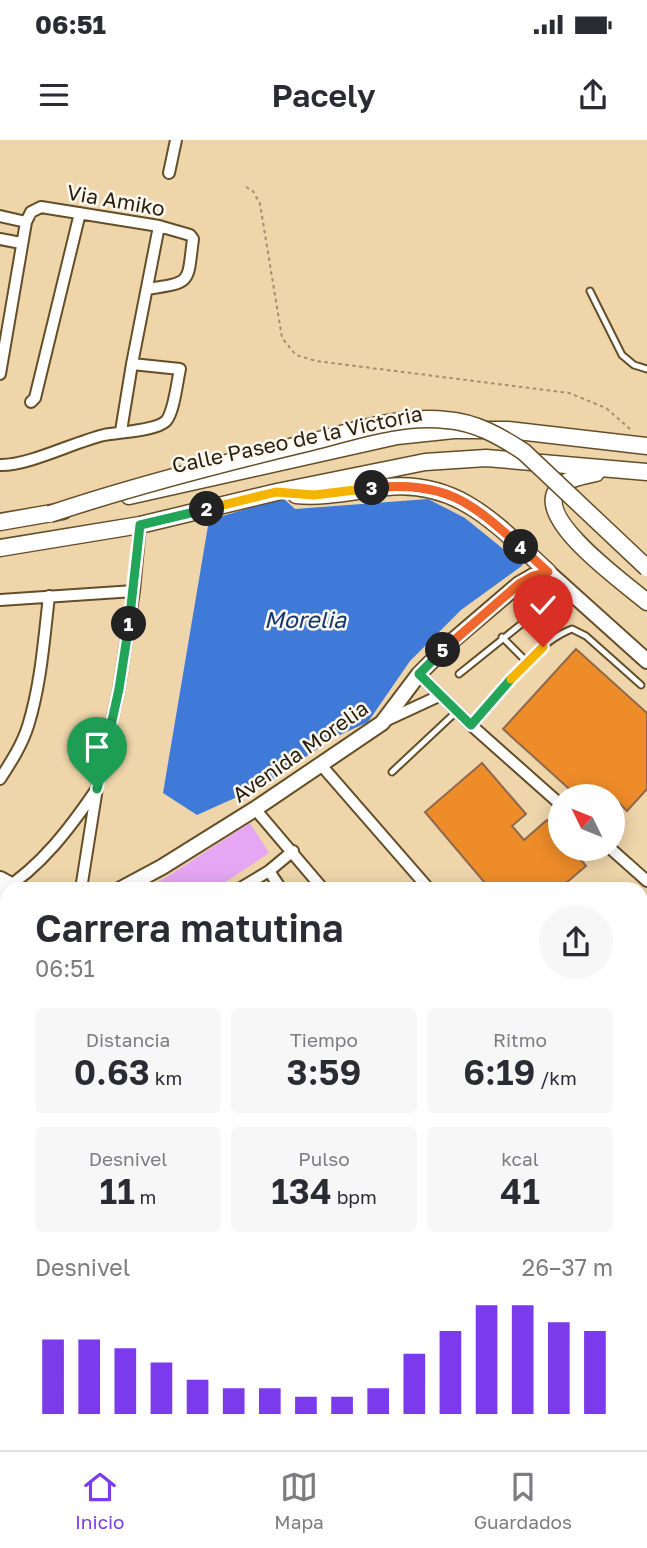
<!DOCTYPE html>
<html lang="es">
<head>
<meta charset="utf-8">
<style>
  :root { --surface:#fff; --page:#f7f7f7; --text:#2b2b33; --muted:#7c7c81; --line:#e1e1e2; --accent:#7c3aed }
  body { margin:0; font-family:"Golos Text",sans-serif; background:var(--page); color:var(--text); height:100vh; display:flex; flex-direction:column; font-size:26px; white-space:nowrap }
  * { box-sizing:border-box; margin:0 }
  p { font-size:23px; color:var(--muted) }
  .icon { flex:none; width:38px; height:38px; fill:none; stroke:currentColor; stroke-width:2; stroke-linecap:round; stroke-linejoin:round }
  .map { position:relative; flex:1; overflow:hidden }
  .drawer { position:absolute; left:0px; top:742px; width:648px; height:569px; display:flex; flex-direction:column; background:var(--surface); border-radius:21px 21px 0 0; box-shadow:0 4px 18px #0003 }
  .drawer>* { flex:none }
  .needle { width:46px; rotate:313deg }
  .tools { position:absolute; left:548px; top:644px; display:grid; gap:14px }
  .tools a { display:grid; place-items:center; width:77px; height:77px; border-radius:50%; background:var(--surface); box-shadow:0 4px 18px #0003; font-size:35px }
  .pin { position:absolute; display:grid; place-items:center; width:60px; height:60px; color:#fff; margin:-72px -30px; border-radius:50% 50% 50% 0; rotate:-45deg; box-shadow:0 0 7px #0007 }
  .pin .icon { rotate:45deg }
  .km { position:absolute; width:35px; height:35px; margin:-18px; border-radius:50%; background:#222; color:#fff; font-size:19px; line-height:35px; text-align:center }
  .round { display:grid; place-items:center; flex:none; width:74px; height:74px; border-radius:37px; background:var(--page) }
  .overview { display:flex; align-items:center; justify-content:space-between; height:119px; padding:0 35px }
  h1 { font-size:38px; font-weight:600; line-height:52px }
  .figures { display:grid; grid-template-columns:repeat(3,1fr); gap:10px; height:119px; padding:7px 35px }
  .figures div { display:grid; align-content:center; border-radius:7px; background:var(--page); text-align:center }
  .figures b { font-size:35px; font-weight:600 }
  .figures small { font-size:19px; font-weight:400 }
  .figures p { font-size:19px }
  .chart { height:196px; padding:14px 35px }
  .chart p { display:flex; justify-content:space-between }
  .chart svg { width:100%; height:126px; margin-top:7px; stroke:var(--accent); stroke-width:6 }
  .status { display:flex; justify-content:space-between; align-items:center; height:49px; padding:0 35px; background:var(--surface); direction:ltr }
  .status svg { height:19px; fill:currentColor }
  header { display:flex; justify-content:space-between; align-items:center; height:91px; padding:0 35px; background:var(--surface); font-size:32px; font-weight:600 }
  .menu { display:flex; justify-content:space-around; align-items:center; height:98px; border-top:2px solid var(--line); background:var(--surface); font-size:19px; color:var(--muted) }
  .menu a { display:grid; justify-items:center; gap:4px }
  .menu .current { color:var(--accent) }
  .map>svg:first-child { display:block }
  .green { fill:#e5a6f3 }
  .water { fill:#407ad9 }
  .building { fill:#ee8c29; stroke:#8e694c; stroke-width:2 }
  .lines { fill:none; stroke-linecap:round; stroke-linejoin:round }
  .service-casing { stroke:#644e27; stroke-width:9 }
  .minor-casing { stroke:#644e27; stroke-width:14 }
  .secondary-casing { stroke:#644e27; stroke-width:18 }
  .primary-casing { stroke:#644e27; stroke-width:19 }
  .path { stroke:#a38f6f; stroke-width:2; stroke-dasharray:3.5 3.5; stroke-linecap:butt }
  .service { stroke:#fff; stroke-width:5 }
  .minor { stroke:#fff; stroke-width:10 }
  .secondary { stroke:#fff; stroke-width:14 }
  .primary { stroke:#fff; stroke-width:16 }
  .primary-bridge-casing { stroke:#644e27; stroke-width:19; stroke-linecap:butt }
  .primary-bridge { stroke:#fff; stroke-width:16 }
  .split-1-casing { stroke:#fff; stroke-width:14 }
  .split-2-casing { stroke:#fff; stroke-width:14 }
  .split-3-casing { stroke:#fff; stroke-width:14 }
  .split-4-casing { stroke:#fff; stroke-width:14 }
  .split-5-casing { stroke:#fff; stroke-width:14 }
  .split-6-casing { stroke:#fff; stroke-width:14 }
  .split-7-casing { stroke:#fff; stroke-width:14 }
  .split-1 { stroke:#22a559; stroke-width:9 }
  .split-2 { stroke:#22a559; stroke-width:9 }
  .split-3 { stroke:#f5b400; stroke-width:9 }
  .split-4 { stroke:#f0652b; stroke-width:9 }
  .split-5 { stroke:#f0652b; stroke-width:9 }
  .split-6 { stroke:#22a559; stroke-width:9 }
  .split-7 { stroke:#f5b400; stroke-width:9 }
  .labels { text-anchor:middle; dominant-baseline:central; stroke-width:5; stroke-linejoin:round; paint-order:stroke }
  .street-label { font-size:21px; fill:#281e0e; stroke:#fef9f0 }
  .water-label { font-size:23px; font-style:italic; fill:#123774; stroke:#fef9f0 }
</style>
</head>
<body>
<div class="status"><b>06:51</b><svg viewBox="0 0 49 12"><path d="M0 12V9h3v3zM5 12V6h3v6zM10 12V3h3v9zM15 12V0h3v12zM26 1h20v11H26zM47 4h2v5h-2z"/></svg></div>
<header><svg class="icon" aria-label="menu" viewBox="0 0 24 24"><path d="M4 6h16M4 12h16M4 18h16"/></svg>Pacely<svg class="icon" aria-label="share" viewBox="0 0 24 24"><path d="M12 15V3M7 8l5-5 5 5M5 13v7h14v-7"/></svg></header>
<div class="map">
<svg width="647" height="1310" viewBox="0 0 647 1310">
  <rect width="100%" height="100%" fill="#efd5aa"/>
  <path class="green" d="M250 683 269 713 215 749H148Z
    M647 895V1031L641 1034 640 899Z"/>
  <path class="water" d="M283 358 295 369 428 359 465 378 523 425 461 470 410 521 368 582 333 598 266 644 197 675 163 653 209 380Z"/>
  <path class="building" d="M576 509 647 573V649L627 671 612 656H577L503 589Z
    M482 623 526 674 512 686 524 700 547 680 560 695V709H572L586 726 559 749H490L425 672Z"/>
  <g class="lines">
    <g class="service-casing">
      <path id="service" d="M590 151 622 215 634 225 647 229
        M502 497 527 522
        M459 534 545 465
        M471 585C495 556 536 502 572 489L586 496 641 545
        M392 632 456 572
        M640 787 647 796"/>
    </g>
    <g class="minor-casing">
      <path id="minor" d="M169 33 176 0
        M0 76 26 82
        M0 99 21 103
        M132 224 159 86
        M0 234 26 82 31 72 41 67 159 86 190 95 193 99C187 144 193 142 147 149
        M31 262 35 258 80 73
        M0 325C28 326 74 302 104 295 119 292 156 291 166 281 174 272 177 242 180 229L132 224 121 291
        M0 460 134 451
        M419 534 471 585 560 664
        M385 581 439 556
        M321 625 429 749
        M0 639C11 622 22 605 28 586 41 544 44 499 49 456
        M255 669 323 749
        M611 709 647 741
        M269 731 281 749
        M81 749 97 648 119 549 134 451 140 385
        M239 749 269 731 293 711
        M0 752C40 728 70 688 96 650
        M0 846 7 842
        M0 943 7 938
        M0 1044 7 1040
        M0 1146 7 1141
        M640 1229 647 1239
        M0 1232 7 1243
        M0 1269 7 1265
        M48 1304 52 1310
        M160 1304 164 1310
        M265 1304 269 1310
        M373 1304 377 1310
        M479 1304 483 1310
        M535 1310 541 1304"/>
    </g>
    <g class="secondary-casing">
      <path id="secondary" d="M0 739 11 745 14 749
        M121 749 162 727 255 669 382 583 419 534 451 502 519 444 533 436 548 432 647 521
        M0 758 7 757
        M640 1048 647 1045
        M640 1081 647 1077
        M239 1310 247 1304
        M277 1310 286 1304"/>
    </g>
    <g class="primary-casing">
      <path id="primary" d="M596 333C583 336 566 338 557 350 535 380 626 444 647 462
        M296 355C326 358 358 350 387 347 460 340 499 387 548 432
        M129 356 397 296 454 290H508L647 306
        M0 382 63 371
        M0 408 140 385 277 352 425 322 486 318 647 332"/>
    </g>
    <path class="path" d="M246 47 253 51 260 64 282 198 296 215 316 221 569 253 606 268 630 289"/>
    <use href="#service" class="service"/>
    <use href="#minor" class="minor"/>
    <use href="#secondary" class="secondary"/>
    <use href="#primary" class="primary"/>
    <g class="primary-bridge-casing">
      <path id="primary-bridge" d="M50 374C136 345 223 323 311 302 355 291 401 275 446 280 475 282 500 296 524 312L647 428"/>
    </g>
    <use href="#primary-bridge" class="primary-bridge"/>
  </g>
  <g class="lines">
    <g class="split-1-casing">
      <path id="split-1" d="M97 649 119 549 129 484"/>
    </g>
    <g class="split-2-casing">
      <path id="split-2" d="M129 484 140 385 207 369"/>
    </g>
    <g class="split-3-casing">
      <path id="split-3" d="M207 369 276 352 314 355 372 348"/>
    </g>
    <g class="split-4-casing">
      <path id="split-4" d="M372 348C445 341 469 360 521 407"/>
    </g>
    <g class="split-5-casing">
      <path id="split-5" d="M443 510 519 444 533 436 548 432 521 407"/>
    </g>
    <g class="split-6-casing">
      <path id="split-6" d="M443 510 419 534 471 585 511 539"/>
    </g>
    <g class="split-7-casing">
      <path id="split-7" d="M511 539 543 507"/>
    </g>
    <use href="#split-1" class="split-1"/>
    <use href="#split-2" class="split-2"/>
    <use href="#split-3" class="split-3"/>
    <use href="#split-4" class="split-4"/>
    <use href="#split-5" class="split-5"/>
    <use href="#split-6" class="split-6"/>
    <use href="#split-7" class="split-7"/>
  </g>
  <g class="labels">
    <g class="street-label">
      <text transform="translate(116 60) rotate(10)">Via Amiko</text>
      <text transform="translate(297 299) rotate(-12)">Calle Paseo de la Victoria</text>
      <text transform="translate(300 611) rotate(-35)">Avenida Morelia</text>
    </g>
    <g class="water-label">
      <text x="305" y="479">Morelia</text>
    </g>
  </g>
</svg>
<div class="tools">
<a><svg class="needle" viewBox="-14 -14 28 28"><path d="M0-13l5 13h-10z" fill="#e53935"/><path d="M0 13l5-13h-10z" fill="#7c7c81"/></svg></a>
</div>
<div class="pin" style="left:97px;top:649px;background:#1e9e55"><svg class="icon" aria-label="arrive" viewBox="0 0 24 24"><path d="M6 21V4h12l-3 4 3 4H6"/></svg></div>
<div class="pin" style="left:543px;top:507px;background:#d93025"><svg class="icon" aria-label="check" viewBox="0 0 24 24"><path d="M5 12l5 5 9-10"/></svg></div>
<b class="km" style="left:129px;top:484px">1</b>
<b class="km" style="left:207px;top:369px">2</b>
<b class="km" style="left:372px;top:348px">3</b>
<b class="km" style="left:521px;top:407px">4</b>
<b class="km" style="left:443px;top:510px">5</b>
<section class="drawer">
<div class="overview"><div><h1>Carrera matutina</h1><p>06:51</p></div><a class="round"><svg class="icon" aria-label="share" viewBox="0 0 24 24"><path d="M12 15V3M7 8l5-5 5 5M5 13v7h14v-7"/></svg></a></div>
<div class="figures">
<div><p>Distancia</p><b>0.63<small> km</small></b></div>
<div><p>Tiempo</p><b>3:59</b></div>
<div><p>Ritmo</p><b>6:19<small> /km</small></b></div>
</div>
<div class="figures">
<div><p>Desnivel</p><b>11<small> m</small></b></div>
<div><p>Pulso</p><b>134<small> bpm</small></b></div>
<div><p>kcal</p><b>41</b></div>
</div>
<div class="chart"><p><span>Desnivel</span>26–37 m</p>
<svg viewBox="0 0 160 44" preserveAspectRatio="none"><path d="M5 44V18M15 44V18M25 44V21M35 44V26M45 44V32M55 44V35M65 44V35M75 44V38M85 44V38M95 44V35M105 44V23M115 44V15M125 44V6M135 44V6M145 44V12M155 44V15"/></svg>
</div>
</section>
</div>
<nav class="menu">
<a class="current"><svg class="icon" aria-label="home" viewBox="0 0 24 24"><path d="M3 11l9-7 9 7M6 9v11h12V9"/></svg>Inicio</a>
<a><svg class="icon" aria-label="map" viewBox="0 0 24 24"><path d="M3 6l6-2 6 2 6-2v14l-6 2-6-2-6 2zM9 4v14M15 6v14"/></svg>Mapa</a>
<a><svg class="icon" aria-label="saved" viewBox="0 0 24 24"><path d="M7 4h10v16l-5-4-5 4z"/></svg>Guardados</a>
</nav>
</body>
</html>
